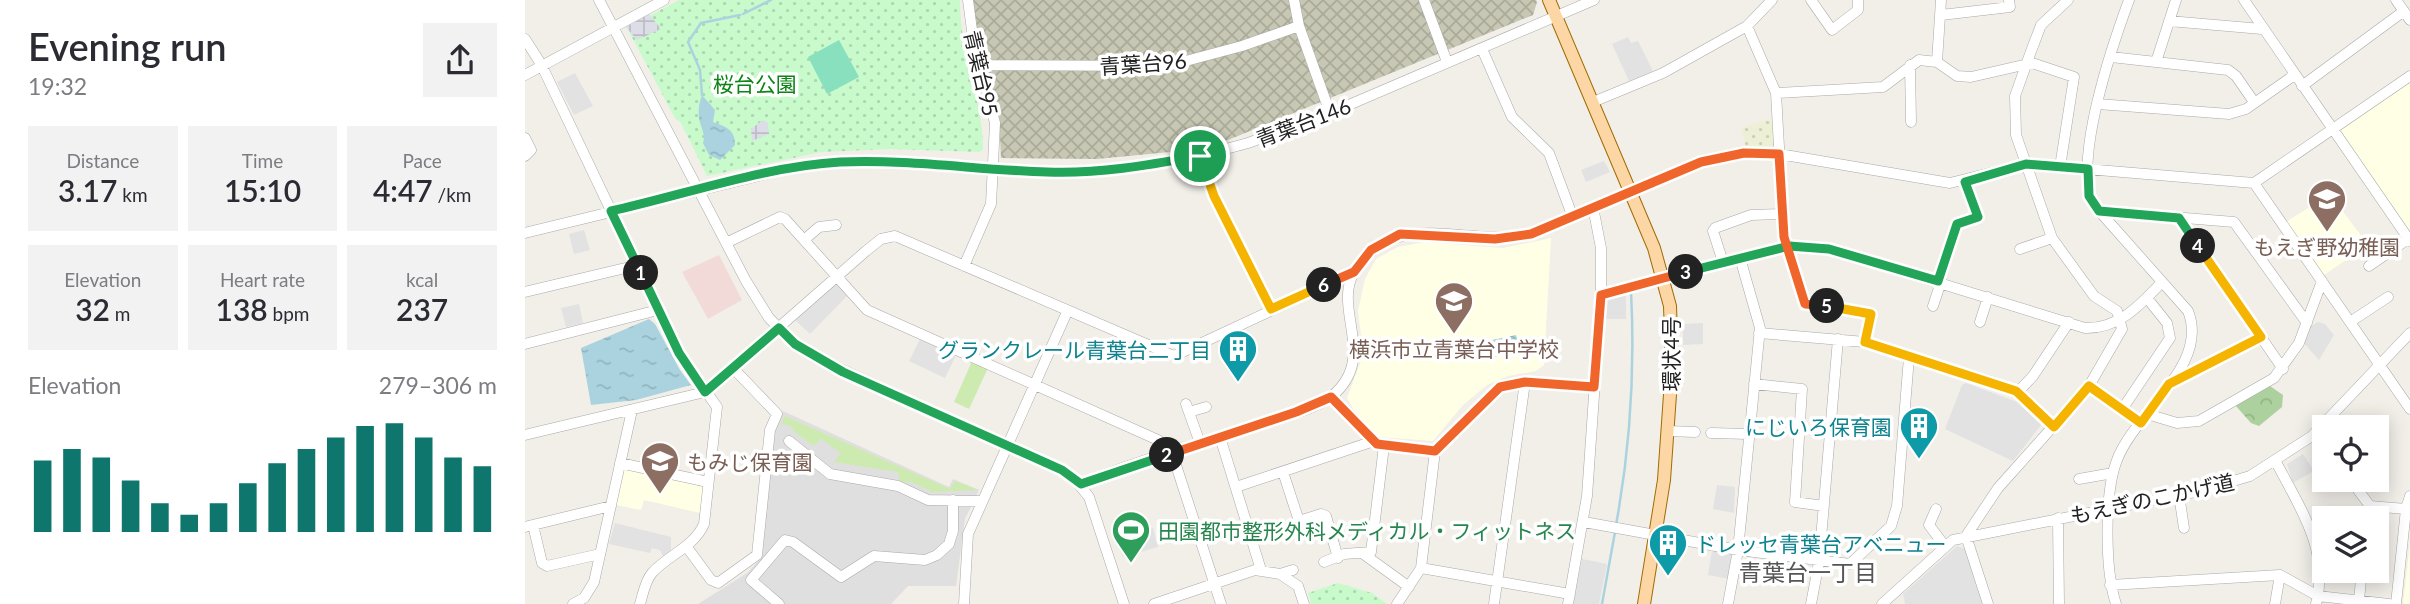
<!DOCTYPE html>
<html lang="en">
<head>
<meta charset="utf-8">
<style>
  :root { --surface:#fff; --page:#f2f2f3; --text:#2b2b33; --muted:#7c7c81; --accent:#0f766e }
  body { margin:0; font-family:Lato,"Noto Sans JP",sans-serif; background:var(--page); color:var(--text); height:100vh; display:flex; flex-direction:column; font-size:26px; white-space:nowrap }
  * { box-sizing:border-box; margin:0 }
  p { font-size:23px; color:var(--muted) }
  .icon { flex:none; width:38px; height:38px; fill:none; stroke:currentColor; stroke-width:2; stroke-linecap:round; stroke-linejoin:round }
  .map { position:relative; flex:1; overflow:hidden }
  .panel { display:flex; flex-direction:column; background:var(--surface); width:525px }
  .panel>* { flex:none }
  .buttons { position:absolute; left:1787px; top:415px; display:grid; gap:14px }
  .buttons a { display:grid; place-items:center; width:77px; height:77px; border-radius:0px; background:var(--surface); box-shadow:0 4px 18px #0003; font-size:35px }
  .pin { position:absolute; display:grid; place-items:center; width:60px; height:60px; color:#fff; margin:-30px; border:4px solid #fff; border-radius:50%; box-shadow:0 2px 7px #0007 }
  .km { position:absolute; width:35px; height:35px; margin:-18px; border-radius:50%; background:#222; color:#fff; font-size:19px; line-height:35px; text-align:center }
  .round { display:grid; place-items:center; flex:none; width:74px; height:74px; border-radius:0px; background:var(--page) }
  .head { display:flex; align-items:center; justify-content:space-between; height:119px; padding:0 28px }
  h1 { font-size:38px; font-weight:600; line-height:52px }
  .figures { display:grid; grid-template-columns:repeat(3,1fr); gap:10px; height:119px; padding:7px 28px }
  .figures div { display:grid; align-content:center; border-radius:0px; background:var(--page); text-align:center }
  .figures b { font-size:30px; font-weight:600 }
  .figures small { font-size:19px; font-weight:400 }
  .figures p { font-size:19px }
  .chart { height:196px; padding:14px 28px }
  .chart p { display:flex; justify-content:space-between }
  .chart svg { width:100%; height:126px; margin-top:7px; stroke:var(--accent); stroke-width:6 }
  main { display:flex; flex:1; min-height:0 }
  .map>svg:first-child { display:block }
  .residential { fill:#e0dfdf }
  .commercial { fill:#f2dad9 }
  .education { fill:#ffffe5 }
  .construction { fill:url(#construction-cross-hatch) }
  .farmland { fill:url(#farmland-dots) }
  .grass { fill:#cdebb0 }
  .forest { fill:url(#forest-crowns) }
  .park { fill:url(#park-dots) }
  .pitch { fill:#88e0be }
  .parking { fill:#e2e2e2 }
  .plaza { fill:url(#plaza-grid) }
  .water { fill:url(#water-ripples) }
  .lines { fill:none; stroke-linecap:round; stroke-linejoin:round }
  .stream { stroke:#aad3df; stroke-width:2.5 }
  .minor-casing { stroke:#a9a9a9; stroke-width:11 }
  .major-casing { stroke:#a06b00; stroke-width:14 }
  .minor { stroke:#fff; stroke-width:10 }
  .major { stroke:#fcd6a4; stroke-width:12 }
  .split-1-casing { stroke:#fff; stroke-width:14 }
  .split-2-casing { stroke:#fff; stroke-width:14 }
  .split-3-casing { stroke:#fff; stroke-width:14 }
  .split-4-casing { stroke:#fff; stroke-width:14 }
  .split-5-casing { stroke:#fff; stroke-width:14 }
  .split-6-casing { stroke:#fff; stroke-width:14 }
  .split-7-casing { stroke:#fff; stroke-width:14 }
  .split-1 { stroke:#22a559; stroke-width:9 }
  .split-2 { stroke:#22a559; stroke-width:9 }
  .split-3 { stroke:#f0652b; stroke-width:9 }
  .split-4 { stroke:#22a559; stroke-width:9 }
  .split-5 { stroke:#f5b400; stroke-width:9 }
  .split-6 { stroke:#f0652b; stroke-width:9 }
  .split-7 { stroke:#f5b400; stroke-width:9 }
  .labels { text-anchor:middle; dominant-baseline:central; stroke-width:7; stroke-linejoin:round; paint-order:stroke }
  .street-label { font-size:21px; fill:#222; stroke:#fff }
  .park-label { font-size:21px; fill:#0c8416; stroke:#fff }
  .education-label { font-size:21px; fill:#785e54; stroke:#fff }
  .culture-label { font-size:21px; fill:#0d838f; stroke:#fff; text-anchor:end }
  .leisure-label { font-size:21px; fill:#27864d; stroke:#fff; text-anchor:start }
  .neighbourhood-label { font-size:23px; fill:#555; stroke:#fff }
</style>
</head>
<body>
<main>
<section class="panel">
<div class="head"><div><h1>Evening run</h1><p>19:32</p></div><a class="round"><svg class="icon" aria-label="share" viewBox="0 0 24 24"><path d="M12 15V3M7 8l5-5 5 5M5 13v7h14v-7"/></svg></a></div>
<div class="figures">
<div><p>Distance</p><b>3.17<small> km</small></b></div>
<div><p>Time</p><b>15:10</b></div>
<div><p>Pace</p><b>4:47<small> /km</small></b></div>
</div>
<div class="figures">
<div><p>Elevation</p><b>32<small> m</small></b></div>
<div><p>Heart rate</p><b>138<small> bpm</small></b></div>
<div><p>kcal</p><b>237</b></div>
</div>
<div class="chart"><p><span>Elevation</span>279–306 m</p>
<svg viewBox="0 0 160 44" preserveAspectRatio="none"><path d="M5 44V19M15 44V15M25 44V18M35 44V26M45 44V34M55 44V38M65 44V34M75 44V27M85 44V20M95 44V15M105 44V11M115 44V7M125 44V6M135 44V11M145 44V18M155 44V21"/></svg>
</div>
</section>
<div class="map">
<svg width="1885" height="604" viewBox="0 0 1885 604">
  <defs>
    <pattern id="construction-cross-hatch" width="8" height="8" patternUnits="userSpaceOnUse" patternTransform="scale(1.75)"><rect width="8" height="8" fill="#c7c7b4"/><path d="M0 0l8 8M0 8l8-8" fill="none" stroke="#abab9a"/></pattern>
    <pattern id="farmland-dots" width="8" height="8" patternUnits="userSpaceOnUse" patternTransform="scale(1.75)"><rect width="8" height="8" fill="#eef0d5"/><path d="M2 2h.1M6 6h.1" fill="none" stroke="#ccceb7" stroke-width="1.8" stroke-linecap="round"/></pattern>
    <pattern id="forest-crowns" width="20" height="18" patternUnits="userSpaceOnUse" patternTransform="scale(1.75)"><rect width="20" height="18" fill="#add19e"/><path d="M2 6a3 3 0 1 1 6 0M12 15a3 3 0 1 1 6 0" fill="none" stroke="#95b388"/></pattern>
    <pattern id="park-dots" width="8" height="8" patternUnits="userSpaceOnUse" patternTransform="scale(1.75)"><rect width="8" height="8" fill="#c8facc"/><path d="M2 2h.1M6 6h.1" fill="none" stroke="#acd6af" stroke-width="1.8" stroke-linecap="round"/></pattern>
    <pattern id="plaza-grid" width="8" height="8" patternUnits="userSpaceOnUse" patternTransform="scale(1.75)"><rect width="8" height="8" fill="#dddde8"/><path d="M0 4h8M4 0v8" fill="none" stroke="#bdbdc7"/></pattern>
    <pattern id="water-ripples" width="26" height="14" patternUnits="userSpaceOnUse" patternTransform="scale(1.75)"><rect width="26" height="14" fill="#aad3df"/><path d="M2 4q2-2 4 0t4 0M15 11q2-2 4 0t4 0" fill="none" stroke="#92b5bf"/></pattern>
  </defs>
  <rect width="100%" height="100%" fill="#f2efe9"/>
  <path class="residential" d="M258 411 424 487 428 479 454 490 440 519 431 586H383L366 604H173L222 573 237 557 250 426Z"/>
  <path class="commercial" d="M194 255 217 300 183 319 157 272Z"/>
  <path class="education" d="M1885 80V232L1815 130Z
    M1805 194 1843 245 1799 275 1761 222Z
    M1026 238 1019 365 1011 371 983 376 962 385 938 405 908 441 854 437 829 410 822 398 836 361 837 343 833 311 840 279 851 259 873 247 899 242 978 248Z
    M101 468 176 486 179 490 175 513 119 500 116 510 91 505 98 471Z
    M1885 542V604H1878Z"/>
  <path class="construction" d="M446 0H1011L1012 2 1008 15 703 140 645 152 572 159 476 158 474 116 456 56Z"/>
  <path class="farmland" d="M1248 118 1249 146 1221 148 1216 128Z"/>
  <path class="grass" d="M447 361 463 368 444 409 429 402Z
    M260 416 425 489 430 481 454 490 407 492 386 482H375L373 472 309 462 316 453 296 439 289 446 268 431 269 428 256 423Z"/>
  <path class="forest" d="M1745 386 1758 395 1757 407 1734 426 1726 423 1710 405Z"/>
  <path class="park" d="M154 0H435C434 51 458 98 458 149L455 152 365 149 297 152 182 176 156 123 150 118 102 28Z
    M813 583 847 593 862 604H786L783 593Z"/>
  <path class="pitch" d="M314 40 334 77 302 94 283 57Z"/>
  <path class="parking" d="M1103 37 1106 43 1113 41 1128 71 1104 81 1087 44Z
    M50 73 68 106 49 115 32 82Z
    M1079 161 1085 172 1061 182 1056 170Z
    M59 230 65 250 49 254 44 234Z
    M312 282 322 296 285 334 270 320Z
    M1101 293V319H1078L1079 304 1086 296Z
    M54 304 58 323 41 327 36 308Z
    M1793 322 1800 324 1809 335 1794 360 1778 342 1784 327Z
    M1178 323V344L1158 345V324Z
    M395 339 431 355 420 378 384 361Z
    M1441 383 1492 402 1516 425 1488 461 1420 429 1437 385Z
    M1778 454 1789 471 1768 483 1762 464Z
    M1192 485 1210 487 1209 513 1188 509Z
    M90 523 146 537V551L138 556 135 550 127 548 125 553 84 544Z
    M628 528 633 547 598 557 593 538Z
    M1432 546 1440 549 1458 604H1380L1378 594Z
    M1187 550 1205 553 1208 557 1204 579 1183 575Z
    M1057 559 1082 564 1074 604H1048Z"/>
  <path class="plaza" d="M124 14 136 29 112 40 101 27Z
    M238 120 243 123 244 134 227 141 226 129Z"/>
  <path class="water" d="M177 95 190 110 188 122C201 127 210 129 210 145L195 160 184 155 178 143C183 130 167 122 177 95Z
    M124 319 130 324 155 370 166 385 111 400 66 405 56 348Z
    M991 335 995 351 961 359 957 342Z"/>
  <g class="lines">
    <path class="stream" d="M218 14 246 0
      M177 95 175 70 163 42 176 23 215 15
      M1091 525C1105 449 1110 368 1106 291
      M1077 604 1090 532"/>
    <g class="minor-casing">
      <path id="minor" d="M74 0 221 281 244 318 270 344 292 358 547 476 564 497 599 604
        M769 0 774 26 805 113
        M899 0 922 62
        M1286 0 1307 30 1333 10V0
        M1719 0 1885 241
        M1871 0 1885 20
        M1416 15 1485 7 1484 0
        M1644 21 1737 29
        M1222 26 1251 93 1259 237 1280 304 1346 314 1340 342
        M0 39 16 64 154 353 192 407 179 524C169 547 143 555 127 573 120 581 118 594 115 604
        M957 49 987 117 1024 153 1047 215
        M1586 57 1703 70 1711 76 1729 102
        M1412 62 1416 0
        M1631 62 1651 0
        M456 65 642 66 717 46 774 26
        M1385 65 1386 122
        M0 75 139 0
        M1777 86 1879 11
        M1251 93 1358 87 1394 60 1412 62 1432 76 1446 77 1507 63 1549 77 1535 167
        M1068 102 1138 73 1222 26 1247 0
        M1573 104 1704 114 1721 109 1768 76
        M0 138 6 150 0 156
        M675 156 689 196 746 309
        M1729 183 1885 409
        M1574 211 1709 222 1782 323
        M1654 218 1758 369
        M0 233 262 169 311 162 364 161 522 172 578 171 675 156 723 143 805 113 1069 0
        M279 240 294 227 311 225
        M201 243 255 217 260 219 342 310 633 440 649 459 696 604
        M1495 249 1527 238
        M1198 262 1188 231 1190 228 1226 215 1258 214
        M439 266 466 204 470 123 448 38 443 0
        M1844 266 1883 239
        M1414 281 1432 224 1453 217 1440 182
        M0 292 113 265
        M1076 295 1264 245 1304 249 1560 328C1594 329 1615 305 1637 282
        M1408 306 1416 282
        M1455 322 1463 297
        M1825 322 1863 297
        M1234 333 1340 342 1465 381 1491 391 1529 427
        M0 344 133 310
        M1229 384 1277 389 1270 502 1299 506
        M1645 384 1736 337
        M1564 386 1616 423
        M1493 392 1508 376 1544 322
        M806 396 852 444 910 451 975 387 1000 382 1069 387
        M661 404 675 443
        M1598 408 1645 338 1642 323 1622 298
        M664 412 681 407
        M1622 414 1652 423 1674 421 1749 378 1774 343 1797 281
        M1142 431 1170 432
        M1186 433 1224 434
        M0 435 180 392 341 251 356 239 370 236 649 356 829 272
        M695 437 736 570
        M264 441 305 474 373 486 403 500 456 501
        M1751 462C1775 508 1805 550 1791 604
        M95 463 183 482
        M758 472 774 521 796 514 801 516 813 558
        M1554 479 1588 473
        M556 484C613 460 674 444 733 425 755 417 788 411 807 396 854 357 806 308 830 271 872 205 943 249 1006 234L1176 162 1219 153 1254 154 1425 183 1501 164 1729 183 1885 76
        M711 487 849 441
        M1833 490 1845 506
        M1654 495 1659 528
        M1411 509 1404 525 1419 545
        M1533 518 1534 604
        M1843 518 1845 506 1881 509
        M1059 522 1213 550 1325 564 1366 526 1372 506 1384 357
        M8 525 17 563 22 566 75 554
        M0 527 86 506
        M1441 536 1473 488 1564 386 1597 329 1592 311 1569 296 1527 238 1491 135 1490 96 1505 54 1516 25 1543 0
        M1441 536 1463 604
        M161 546 186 580 193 583 232 555 245 430 252 414 208 368
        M837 553 884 587
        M799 562 819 554 846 552 859 446
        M896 568 1045 594
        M755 574 773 586 779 604
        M1585 585 1755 575 1793 596 1864 604
        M1834 600 1837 570
        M48 604 59 598 69 582 107 410
        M254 604 226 580 260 540 268 542 316 577 349 556 400 560 412 555 424 544 428 531V500
        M439 604 443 534 542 312
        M629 604 730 570 755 574 768 570
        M872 604 896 568 910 451
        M969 604 1000 382
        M1043 604 1062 496 1076 295V248L1068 207
        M1203 604 1213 550 1235 328 1215 258
        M1286 604 1294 562 1313 339
        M1357 604 1428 540 1675 491 1725 476 1787 436 1885 333
        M1591 604C1580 571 1579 493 1592 460 1610 412 1685 366 1663 311L1568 204C1548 160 1587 46 1604 0
        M1750 604 1755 575
        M1871 604 1881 509 1885 496"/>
    </g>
    <g class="major-casing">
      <path id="major" d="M1024 0 1129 248 1145 306 1147 366 1139 480 1119 604"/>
    </g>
    <use href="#minor" class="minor"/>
    <use href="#major" class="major"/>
  </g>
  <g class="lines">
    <g class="split-1-casing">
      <path id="split-1" d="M116 273 86 211C158 195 242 166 315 162 384 159 453 170 522 172 574 174 624 165 675 156"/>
    </g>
    <g class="split-2-casing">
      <path id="split-2" d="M116 273 154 353 180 392 254 328 270 344 318 372 537 470 556 484 642 455"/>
    </g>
    <g class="split-3-casing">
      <path id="split-3" d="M642 455 771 412 806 397 852 444 910 451 975 387 1000 382 1069 387 1076 295 1161 272"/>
    </g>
    <g class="split-4-casing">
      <path id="split-4" d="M1161 272 1264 246 1304 249 1413 281 1432 224 1453 217 1440 182 1501 164 1563 169 1564 196 1574 211 1654 218 1673 246"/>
    </g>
    <g class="split-5-casing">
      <path id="split-5" d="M1302 306 1346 314 1340 342 1491 391 1529 427 1564 386 1616 423 1644 384 1736 337 1673 246"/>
    </g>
    <g class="split-6-casing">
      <path id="split-6" d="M799 285 829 272 846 250 875 234 970 239 1006 234 1176 162 1219 153 1254 154 1259 237 1280 304 1302 306"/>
    </g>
    <g class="split-7-casing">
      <path id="split-7" d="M675 156 689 196 746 309 799 285"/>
    </g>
    <use href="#split-1" class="split-1"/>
    <use href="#split-2" class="split-2"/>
    <use href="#split-3" class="split-3"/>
    <use href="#split-4" class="split-4"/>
    <use href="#split-5" class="split-5"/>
    <use href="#split-6" class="split-6"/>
    <use href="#split-7" class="split-7"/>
  </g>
  <defs>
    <g id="school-pin" transform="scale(2.0125)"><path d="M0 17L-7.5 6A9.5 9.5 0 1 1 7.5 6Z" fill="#8d6e63" stroke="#fff"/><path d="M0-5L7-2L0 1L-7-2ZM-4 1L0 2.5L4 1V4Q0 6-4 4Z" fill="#fff"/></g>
    <g id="building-pin" transform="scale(2.0125)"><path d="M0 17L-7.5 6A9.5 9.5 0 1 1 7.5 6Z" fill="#0f9aa8" stroke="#fff"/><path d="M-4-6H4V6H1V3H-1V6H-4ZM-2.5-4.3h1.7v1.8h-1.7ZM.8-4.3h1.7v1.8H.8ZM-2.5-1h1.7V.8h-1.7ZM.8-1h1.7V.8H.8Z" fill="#fff"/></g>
    <g id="stadium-pin" transform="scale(2.0125)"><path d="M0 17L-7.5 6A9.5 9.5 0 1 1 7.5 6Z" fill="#2e9e5b" stroke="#fff"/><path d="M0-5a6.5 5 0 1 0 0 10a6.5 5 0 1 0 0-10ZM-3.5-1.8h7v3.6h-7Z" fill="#fff"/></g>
  </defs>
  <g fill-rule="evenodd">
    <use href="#school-pin" x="1802" y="199"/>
    <use href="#school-pin" x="929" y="301"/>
    <use href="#building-pin" x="713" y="349"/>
    <use href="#building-pin" x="1394" y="426"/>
    <use href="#school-pin" x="135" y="461"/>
    <use href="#stadium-pin" x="606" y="530"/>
    <use href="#building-pin" x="1143" y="543"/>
  </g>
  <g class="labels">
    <g class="street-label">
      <text transform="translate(618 63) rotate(-4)">青葉台96</text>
      <text transform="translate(457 73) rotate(77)">青葉台95</text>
      <text transform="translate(778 122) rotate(-21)">青葉台146</text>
      <text transform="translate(1145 354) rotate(-90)">環状4号</text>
      <text transform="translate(1627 498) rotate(-12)">もえぎのこかげ道</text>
    </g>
    <g class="park-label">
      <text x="230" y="83">桜台公園</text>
    </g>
    <g class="education-label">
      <text x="1802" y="246">もえぎ野幼稚園</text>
      <text x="929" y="348">横浜市立青葉台中学校</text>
      <text x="162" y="461" text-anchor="start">もみじ保育園</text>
    </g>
    <g class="culture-label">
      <text x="686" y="349">グランクレール青葉台二丁目</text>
      <text x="1367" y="426">にじいろ保育園</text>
      <text x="1170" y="543" text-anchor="start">ドレッセ青葉台アベニュー</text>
    </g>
    <g class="leisure-label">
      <text x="633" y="530">田園都市整形外科メディカル・フィットネス</text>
    </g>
    <g class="neighbourhood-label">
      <text x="1283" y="572">青葉台一丁目</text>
    </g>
  </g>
</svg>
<div class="buttons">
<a><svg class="icon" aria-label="locate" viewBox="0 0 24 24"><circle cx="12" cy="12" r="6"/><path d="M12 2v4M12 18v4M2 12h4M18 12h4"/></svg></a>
<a><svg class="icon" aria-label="layers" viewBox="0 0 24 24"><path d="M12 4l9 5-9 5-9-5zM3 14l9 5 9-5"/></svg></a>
</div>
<div class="pin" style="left:675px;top:156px;background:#1e9e55"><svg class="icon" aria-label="arrive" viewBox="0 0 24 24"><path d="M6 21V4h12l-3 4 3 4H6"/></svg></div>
<b class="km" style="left:116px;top:273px">1</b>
<b class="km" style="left:642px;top:455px">2</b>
<b class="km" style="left:1161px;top:272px">3</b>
<b class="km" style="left:1673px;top:246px">4</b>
<b class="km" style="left:1302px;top:306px">5</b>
<b class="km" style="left:799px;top:285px">6</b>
</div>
</main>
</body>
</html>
